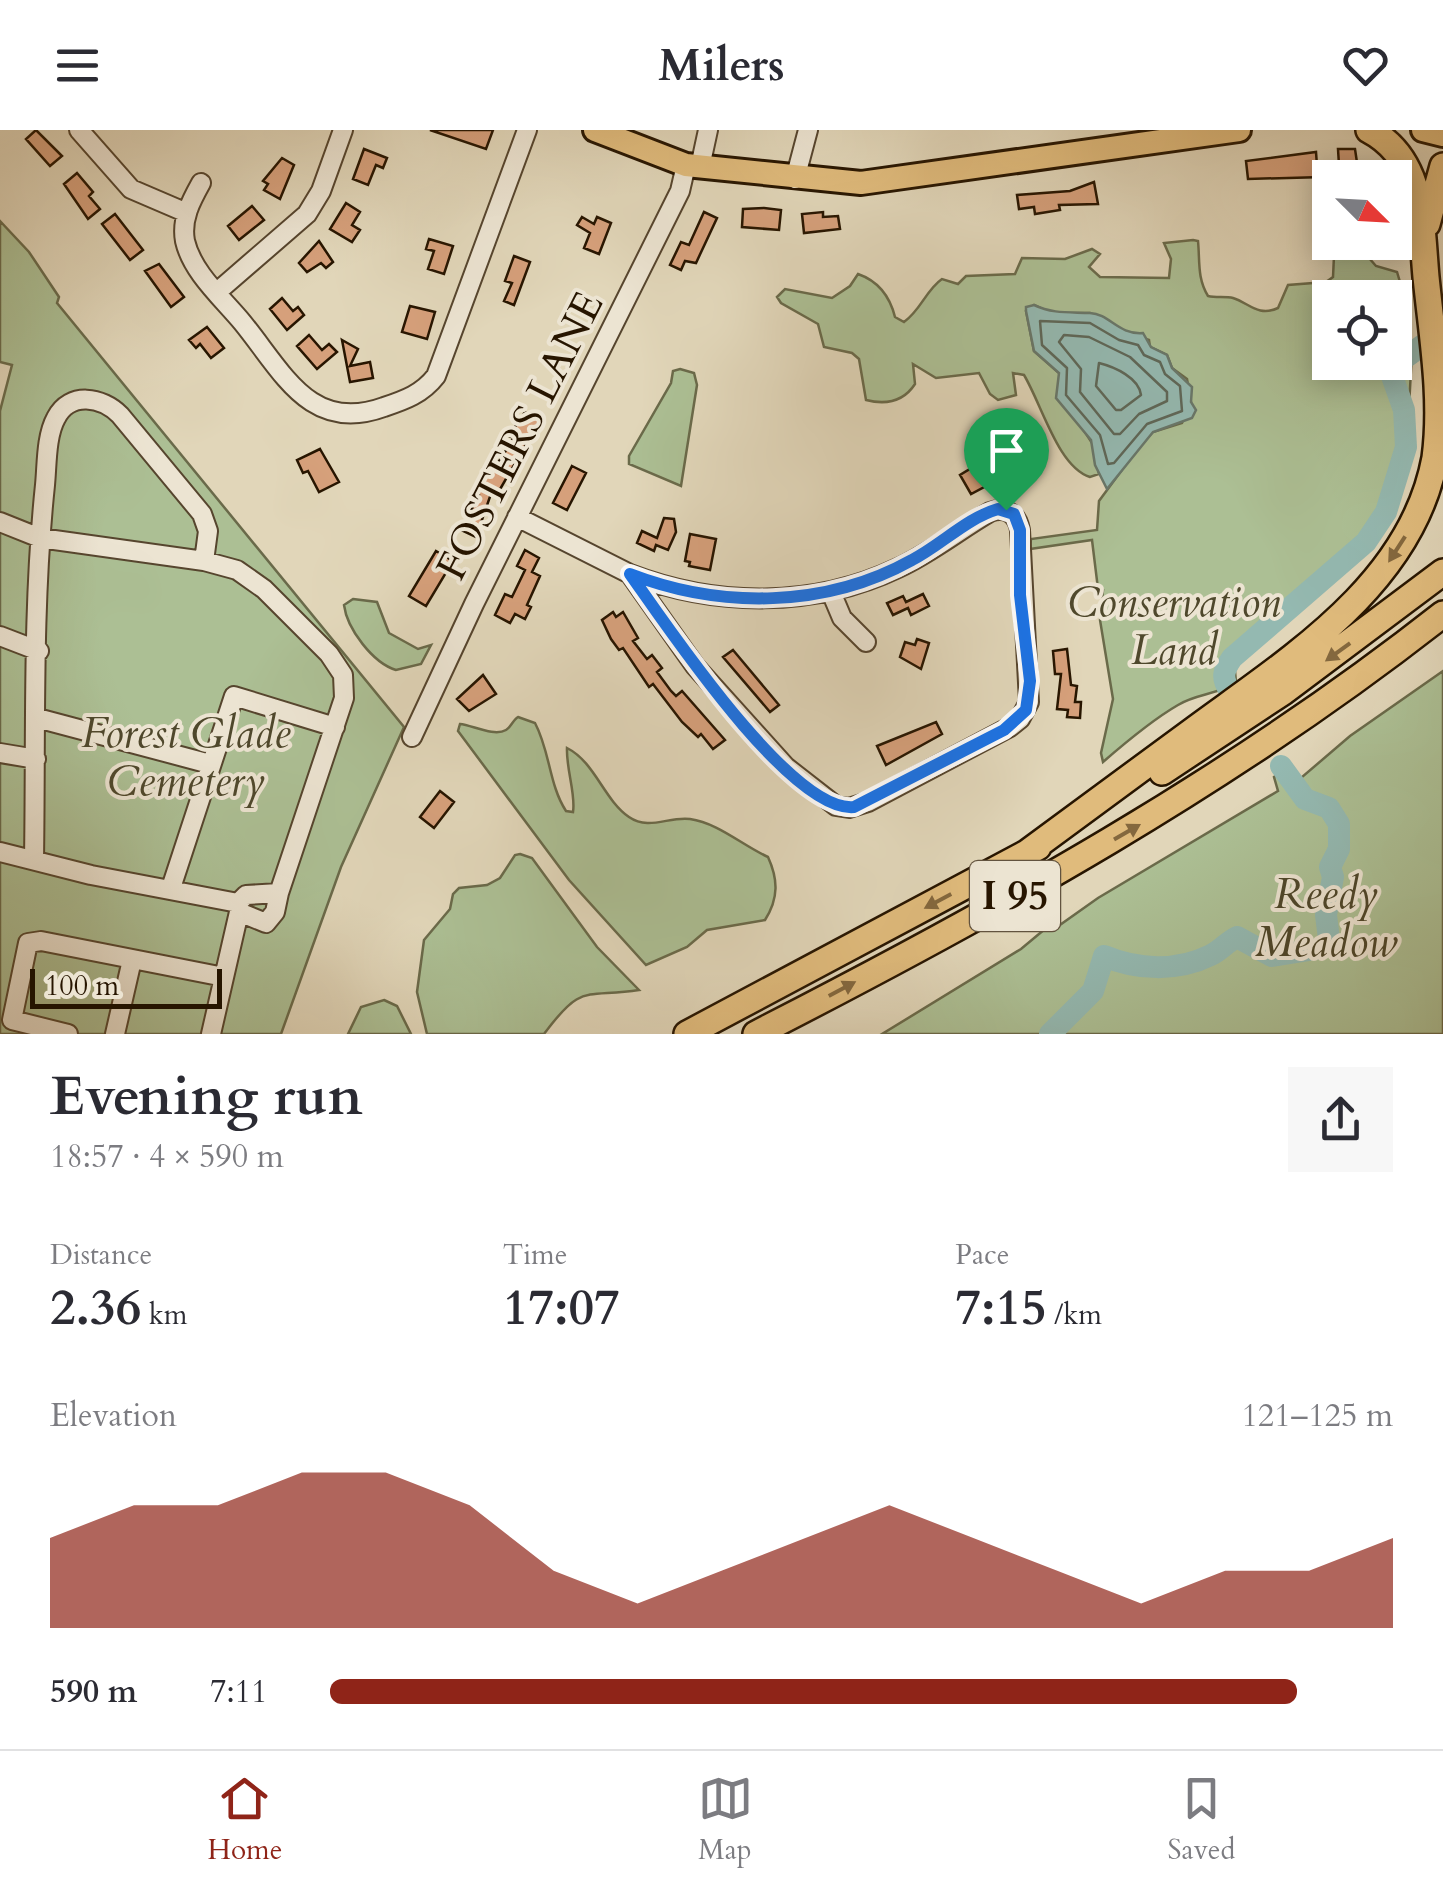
<!DOCTYPE html>
<html lang="en">
<head>
<meta charset="utf-8">
<style>
  :root { --surface:#fff; --page:#f7f7f7; --text:#2b2b33; --muted:#7c7c81; --line:#e1e1e2; --accent:#8f2418 }
  body { margin:0; font-family:Cardo,serif; background:var(--page); color:var(--text); height:100vh; display:flex; flex-direction:column; font-size:38px; white-space:nowrap }
  * { box-sizing:border-box; margin:0 }
  p { font-size:32px; color:var(--muted) }
  .icon { flex:none; width:55px; height:55px; fill:none; stroke:currentColor; stroke-width:2; stroke-linecap:round; stroke-linejoin:round }
  .map { position:relative; height:904px; overflow:hidden }
  .sheet { display:flex; flex-direction:column; background:var(--surface); flex:1 }
  .sheet>* { flex:none }
  .needle { width:65px; rotate:114deg }
  .buttons { position:absolute; left:1312px; top:30px; display:grid; gap:20px }
  .buttons a { display:grid; place-items:center; width:100px; height:100px; border-radius:0px; background:var(--surface); box-shadow:0 5px 25px #0003; font-size:50px }
  .scale { position:absolute; left:30px; bottom:25px; width:192px; box-sizing:border-box; padding-left:10px; border:5px solid #271500; border-top:0; font-size:28px; line-height:35px; white-space:nowrap; color:#271500; -webkit-text-stroke:8px #ece4d2; paint-order:stroke }
  .pin { position:absolute; display:grid; place-items:center; width:85px; height:85px; color:#fff; margin:-102px -42px; border-radius:50% 50% 50% 0; rotate:-45deg; box-shadow:0 0 10px #0007 }
  .pin .icon { rotate:45deg }
  .round { display:grid; place-items:center; flex:none; width:105px; height:105px; border-radius:0px; background:var(--page) }
  .overview { display:flex; align-items:center; justify-content:space-between; height:170px; padding:0 50px }
  h1 { font-size:55px; font-weight:800; line-height:75px }
  .stats { display:grid; grid-template-columns:repeat(3,1fr); gap:15px; height:170px; padding:10px 50px }
  .stats div { display:grid; align-content:center }
  .stats b { font-size:50px; font-weight:800 }
  .stats small { font-size:28px; font-weight:400 }
  .stats p { font-size:28px }
  .chart { height:280px; padding:20px 50px }
  .chart p { display:flex; justify-content:space-between }
  .chart svg { width:100%; height:180px; margin-top:10px; fill:var(--accent); opacity:.7 }
  ul { padding:0 50px; list-style:none; font-size:32px }
  li { display:grid; grid-template-columns:160px 120px 1fr; align-items:center; height:75px }
  li i { height:25px; border-radius:12px; background:var(--accent) }
  header { display:flex; justify-content:space-between; align-items:center; height:130px; padding:0 50px; background:var(--surface); font-size:45px; font-weight:800 }
  .menu { display:flex; justify-content:space-around; align-items:center; height:140px; border-top:2px solid var(--line); background:var(--surface); font-size:28px; color:var(--muted) }
  .menu a { display:grid; justify-items:center; gap:5px }
  .menu .on { color:var(--accent) }
  .map>svg:first-child { display:block }
  .green { fill:#acbf94; stroke:#6a6a4a; stroke-width:2.5 }
  .water { fill:#94b9b1; stroke:#68776a; stroke-width:2.5 }
  .lines { fill:none; stroke-linecap:round; stroke-linejoin:round }
  .shore { stroke:#5e6758; stroke-width:2.5 }
  .river { stroke:#94b9b1; stroke-width:22 }
  .building { fill:#d6a07b; stroke:#271500; stroke-width:2.5 }
  .minor-casing { stroke:#56452e; stroke-width:22 }
  .major-casing { stroke:#271500; stroke-width:28 }
  .highway-casing { stroke:#271500; stroke-width:30 }
  .minor { stroke:#ece4d2; stroke-width:18 }
  .major { stroke:#e0bb7c; stroke-width:22 }
  .highway { stroke:#e0bb7c; stroke-width:25 }
  .oneway { fill:#84683e }
  .route-casing { stroke:#fff; stroke-width:20 }
  .route { stroke:#1a73e8; stroke-width:12 }
  .labels { text-anchor:middle; dominant-baseline:central; stroke-width:8; stroke-linejoin:round; paint-order:stroke }
  .shield { fill:#ece4d2; stroke:#62533f; stroke-width:2.5 }
  .shield-label { font-size:40px; font-weight:bold; fill:#271500 }
  .street-label { font-size:42px; fill:#271500; stroke:#ece4d2 }
  .park-label { font-size:42px; font-style:italic; fill:#4f482c; stroke:#ece4d2 }
</style>
</head>
<body>
<header><svg class="icon" aria-label="menu" viewBox="0 0 24 24"><path d="M4 6h16M4 12h16M4 18h16"/></svg>Milers<svg class="icon" aria-label="heart" viewBox="0 0 24 24"><path d="M12 20l-8-8c-3-5 5-10 8-4 3-6 11-1 8 4z"/></svg></header>
<div class="map">
<svg width="1443" height="904" viewBox="0 0 1443 904">
  <rect width="100%" height="100%" fill="#e1d6b9"/>
  <filter id="stains"><feTurbulence type="fractalNoise" baseFrequency=".002" numOctaves="4"/><feColorMatrix values="0 0 0 0 .2 0 0 0 0 .09 0 0 0 0 .02 0 0 0 .5 -.17"/></filter>
  <radialGradient id="worn" r=".72"><stop offset=".6" stop-color="#630" stop-opacity="0"/><stop offset="1" stop-color="#630" stop-opacity=".3"/></radialGradient>
  <path class="green" d="M0 91 29 122 59 167 57 173 404 597 341 737 281 904H0V281L12 235 0 232Z
    M1193 110 1198 111C1200 131 1197 148 1208 166 1216 168 1226 166 1233 168 1249 173 1258 187 1278 178L1288 155 1326 152 1333 147 1334 126 1341 115 1362 120 1376 136 1397 142 1400 152 1395 186V168H1330V232H1395V195L1401 210 1416 213 1412 221 1407 315 1394 368 1376 405 1318 462 1242 526 1235 541 1236 552C1218 565 1198 563 1178 575 1152 590 1126 612 1103 632L1101 623 1113 569 1100 490 1103 460 1098 459 1092 410 1030 419 1031 409 1097 400 1099 371 1138 318 1153 302 1182 293 1191 272 1187 249 1172 238 1167 225 1150 217 1149 210 1123 201 1090 183H1051L1034 175 1026 181 1034 221 1059 243 1077 290 1094 316 1099 344 1090 347C1058 337 1042 275 1024 245L1013 243 1016 265 998 270 990 264 979 243 936 248 913 234 915 254C904 271 886 275 866 270L859 229 852 223 824 217 818 194 781 173 777 167 785 159 832 168 850 156 858 144C878 151 890 167 895 187L904 192C921 180 926 160 942 149L958 154 966 146 1015 144 1022 128 1065 129 1092 119 1100 124 1089 137 1100 147 1169 148 1171 129 1164 113Z
    M680 239 694 243 697 255 681 356 629 334V326L671 253 673 241Z
    M353 469 377 472 389 503 418 519 431 515 421 534 396 540C373 533 347 499 344 475Z
    M1443 541V904H882L1021 819 1045 799 1057 797 1098 768 1278 661 1274 647 1287 637 1301 648 1350 606Z
    M518 587 535 593C550 621 549 655 566 681L573 682C576 664 566 639 567 618 595 632 604 670 629 687 649 701 669 686 690 689 718 693 742 715 768 727 778 749 779 768 765 790L707 800 687 817 646 835 569 750 458 601 460 594C472 595 494 607 506 600 511 597 513 590 518 587Z
    M520 724 532 728 597 817 639 860C583 868 582 853 544 904H427L417 862 424 810 450 779 453 764 459 758 487 755 500 748 515 725Z
    M384 870 397 876 411 904H348L361 877Z"/>
  <path class="water" d="M1034 175C1053 184 1069 182 1090 183 1110 184 1118 205 1143 203L1151 217 1167 225 1172 238 1192 257 1191 272 1196 280 1192 288 1153 302 1107 359 1095 335 1091 310 1056 268 1059 243 1034 221 1026 181V177Z"/>
  <g class="lines">
    <path class="shore" d="M1040 191 1090 193 1119 210 1138 215 1144 225 1160 232 1165 244 1180 256 1182 281 1147 294 1114 333 1108 334 1100 305 1066 265 1067 238 1042 215Z
      M1064 205 1089 207 1130 227 1167 262V271L1139 284 1120 304H1114L1080 262 1081 239 1059 212Z
      M1099 233C1115 237 1139 248 1141 265L1121 280H1116L1096 256Z"/>
    <path class="river" d="M1230 561C1221 548 1223 541 1232 528L1366 412 1386 382 1406 317 1404 280 1392 246 1396 234 1423 215
      M1050 904 1093 861 1104 826C1137 840 1177 842 1211 825 1221 820 1227 812 1237 807L1272 826 1322 818 1329 809 1326 785 1333 747 1330 737 1339 719V694L1329 678 1305 669 1281 636"/>
  </g>
  <path class="building" d="M36 0 62 26 50 36 26 9Z
    M430 0H493L486 19Z
    M364 19 387 28 383 38 376 35 368 55 353 49Z
    M1338 19H1355L1359 46 1248 49 1246 31 1316 22 1317 36 1339 35Z
    M282 28 294 35 280 69 264 60 268 54 263 51Z
    M77 43 93 62 89 66 100 79 88 89 64 54Z
    M1094 52 1098 74 1059 75 1060 80 1035 84 1034 77 1019 79 1017 65 1070 61Z
    M346 73 360 82 352 95 360 100 352 112 330 99Z
    M252 76 264 90 239 110 228 96Z
    M764 78 781 80 779 100 742 97 743 79Z
    M704 82 717 88 696 133 685 131 681 140 670 135 681 112 689 115Z
    M823 82V87L838 86 840 99 804 103 802 84Z
    M115 84 143 120 130 130 102 94Z
    M582 87 594 94 597 87 611 93 599 124 584 118 590 103 577 95Z
    M429 109 453 116 444 144 428 139 434 121 426 119Z
    M319 111 333 132 326 138 321 133 307 142 299 133Z
    M514 126 530 132 514 175 504 171 512 153 505 151Z
    M159 134 184 167 171 177 145 141Z
    M282 168 293 181 298 177 304 185 287 200 270 179Z
    M410 176 435 182 427 209 402 202Z
    M207 197 224 218 211 228 200 214 196 218 189 210Z
    M309 205 322 220 329 214 337 222 317 239 297 216Z
    M342 210 358 219 350 236 370 232 373 248 350 252Z
    M525 282 540 290 499 361 493 358 476 407 461 400 479 365 476 355 482 343 488 346 502 327 513 308 509 306Z
    M320 319 339 352 319 362 308 341 303 343 297 330Z
    M983 331 990 342 980 347 986 356 971 364 960 345Z
    M572 336 586 343 567 380 553 373Z
    M664 388 674 389 676 402 668 420 656 415 654 421 637 413 642 401 657 408Z
    M690 404 716 409 710 440 689 436 690 432 685 431Z
    M525 420 539 428 532 442 540 446 527 475 531 477 525 489 515 484 510 493 495 485 505 464 512 467 525 440 517 436Z
    M436 421 453 431 426 476 409 466Z
    M923 464 929 476 911 485 908 478 893 485 887 473 903 466 906 472Z
    M613 482 616 487 623 482 638 508 633 511 647 529 652 525 662 538 657 542 671 561 676 566 682 561 725 610 713 619 701 604 698 607 682 592 653 554 649 557 623 518 619 520 611 509 602 490Z
    M917 509 929 513 921 539 900 527 905 512 915 515Z
    M1067 519 1071 555 1077 556 1075 572H1081L1080 588 1067 587 1068 580 1057 579 1061 544H1055L1053 521Z
    M733 520 779 575 770 582 723 527Z
    M483 545 496 564 469 581 457 569Z
    M936 592 942 604 886 635 877 616Z
    M440 661 454 672 434 698 420 687Z"/>
  <g class="lines">
    <g class="minor-casing">
      <path id="minor" d="M79 0 131 59 187 83
        M700 37 708 0
        M795 49 808 0
        M201 53C191 71 181 89 185 111 192 142 222 168 242 192 283 242 310 304 384 277 405 270 422 264 436 246L527 0
        M217 162 307 84 321 61 343 0
        M517 387 630 444 695 536 786 637 836 676 849 678 868 672 1010 597 1020 589 1029 572 1020 400C1017 384 1006 376 990 382 959 400 931 423 898 438 814 478 716 477 630 444
        M0 392 40 408 204 431 237 440 264 459 329 524 343 545 344 568 279 763
        M831 462 842 488 866 512
        M0 506 39 521
        M37 588 210 634
        M412 607 474 474 680 61 686 35
        M0 623 36 629
        M0 722 91 745 238 773
        M34 729C36 605 32 479 45 355 47 335 46 306 56 288 70 261 102 267 120 285L202 384 208 401 204 431
        M171 758 234 566 335 597
        M279 763 275 782 266 793 239 782 238 773 246 765Z
        M68 904 12 890 28 813 41 811 224 847
        M115 904 132 830
        M211 904 239 782"/>
    </g>
    <g class="major-casing">
      <path id="major" d="M595 0 686 35 861 53 1239 0
        M1423 0 1443 5"/>
    </g>
    <g class="highway-casing">
      <path id="highway" d="M1427 94 1443 36
        M1162 642 1283 562 1443 442
        M1024 725C1081 683 1138 641 1195 599 1290 529 1412 454 1435 328 1443 269 1432 206 1426 147 1421 92 1424 29 1369 0
        M687 904 1038 717
        M756 904C996 781 1231 651 1443 484"/>
    </g>
    <use href="#minor" class="minor"/>
    <use href="#major" class="major"/>
    <use href="#highway" class="highway"/>
  </g>
  <defs><path id="oneway-solid" d="M-6-.8H1V-3.2L6.5 0L1 3.2V.8H-6Z" transform="scale(2.5)"/></defs>
  <g class="oneway">
    <use href="#oneway-solid" transform="translate(1397 419) rotate(123)"/>
    <use href="#oneway-solid" transform="translate(1338 522) rotate(144)"/>
    <use href="#oneway-solid" transform="translate(1127 702) rotate(-30)"/>
    <use href="#oneway-solid" transform="translate(938 771) rotate(152)"/>
    <use href="#oneway-solid" transform="translate(842 859) rotate(-28)"/>
  </g>
  <g class="lines">
    <g class="route-casing">
      <path id="route" d="M998 379 1014 384 1020 400V465L1030 551 1026 580 1004 600 854 677C791 683 665 493 630 444 721 479 826 478 912 430 941 415 967 388 998 379Z"/>
    </g>
    <use href="#route" class="route"/>
  </g>
  <g class="labels">
    <rect class="shield" x="970" y="731" width="90" height="70" rx="8"/>
    <g class="shield-label">
      <text x="1015" y="766">I 95</text>
    </g>
    <g class="street-label">
      <text transform="translate(520 306) rotate(-63)">FOSTERS LANE</text>
    </g>
    <g class="park-label">
      <text x="1174" y="472">Conservation<tspan x="1174" dy="48">Land</tspan></text>
      <text x="186" y="603">Forest Glade<tspan x="186" dy="48">Cemetery</tspan></text>
      <text x="1326" y="764">Reedy<tspan x="1326" dy="48">Meadow</tspan></text>
    </g>
  </g>
  <rect width="100%" height="100%" filter="url(#stains)"/>
  <rect width="100%" height="100%" fill="url(#worn)"/>
</svg>
<div class="buttons">
<a><svg class="needle" viewBox="-14 -14 28 28"><path d="M0-13l5 13h-10z" fill="#e53935"/><path d="M0 13l5-13h-10z" fill="#7c7c81"/></svg></a>
<a><svg class="icon" aria-label="locate" viewBox="0 0 24 24"><circle cx="12" cy="12" r="6"/><path d="M12 2v4M12 18v4M2 12h4M18 12h4"/></svg></a>
</div>
<div class="scale">100 m</div>
<div class="pin" style="left:1006px;top:380px;background:#1e9e55"><svg class="icon" aria-label="arrive" viewBox="0 0 24 24"><path d="M6 21V4h12l-3 4 3 4H6"/></svg></div>
</div>
<section class="sheet">
<div class="overview"><div><h1>Evening run</h1><p>18:57 · 4 × 590 m</p></div><a class="round"><svg class="icon" aria-label="share" viewBox="0 0 24 24"><path d="M12 15V3M7 8l5-5 5 5M5 13v7h14v-7"/></svg></a></div>
<div class="stats">
<div><p>Distance</p><b>2.36<small> km</small></b></div>
<div><p>Time</p><b>17:07</b></div>
<div><p>Pace</p><b>7:15<small> /km</small></b></div>
</div>
<div class="chart"><p><span>Elevation</span>121–125 m</p>
<svg viewBox="0 0 160 44" preserveAspectRatio="none"><path d="M0 44V22L10 14L20 14L30 6L40 6L50 14L60 30L70 38L80 30L90 22L100 14L110 22L120 30L130 38L140 30L150 30L160 22V44z"/></svg>
</div>
<ul>
<li><b>590 m</b>7:11<i style="width:91%"></i></li>
</ul>
</section>
<nav class="menu">
<a class="on"><svg class="icon" aria-label="home" viewBox="0 0 24 24"><path d="M3 11l9-7 9 7M6 9v11h12V9"/></svg>Home</a>
<a><svg class="icon" aria-label="map" viewBox="0 0 24 24"><path d="M3 6l6-2 6 2 6-2v14l-6 2-6-2-6 2zM9 4v14M15 6v14"/></svg>Map</a>
<a><svg class="icon" aria-label="saved" viewBox="0 0 24 24"><path d="M7 4h10v16l-5-4-5 4z"/></svg>Saved</a>
</nav>
</body>
</html>
